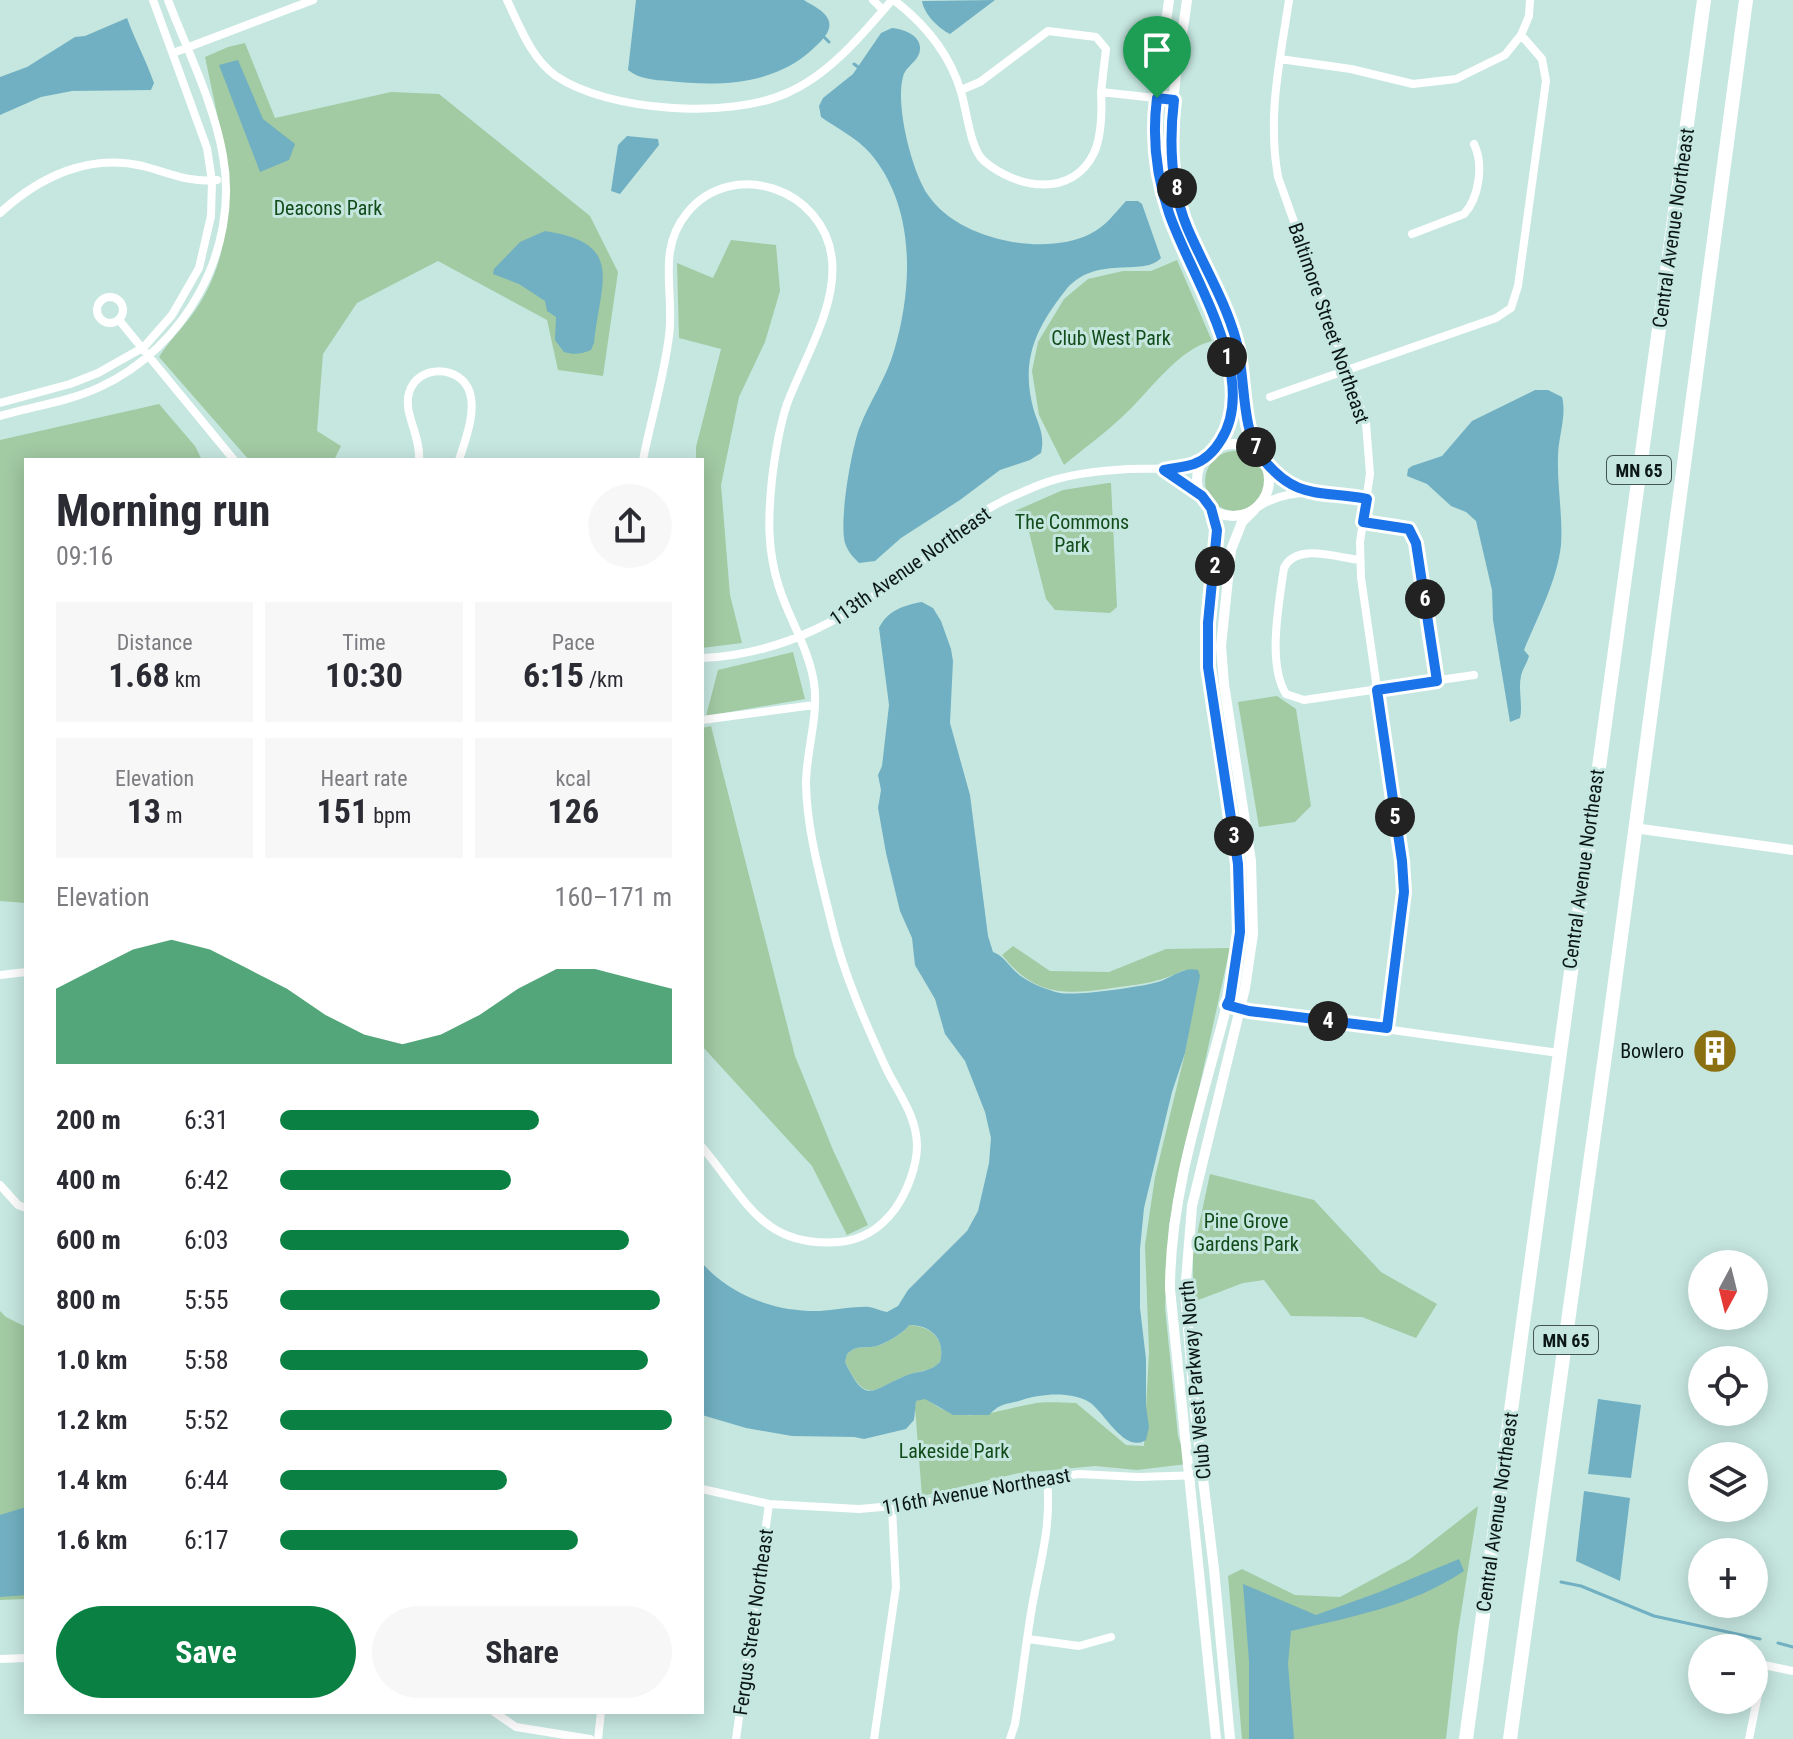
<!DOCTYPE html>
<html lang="en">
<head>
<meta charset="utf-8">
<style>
  :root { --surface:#fff; --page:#f7f7f7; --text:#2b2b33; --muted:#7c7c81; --accent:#0b8043 }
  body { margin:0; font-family:"Roboto Condensed",sans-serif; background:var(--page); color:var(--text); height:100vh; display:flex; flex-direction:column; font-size:30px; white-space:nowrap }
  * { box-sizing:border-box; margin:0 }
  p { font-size:26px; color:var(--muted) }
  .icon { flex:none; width:44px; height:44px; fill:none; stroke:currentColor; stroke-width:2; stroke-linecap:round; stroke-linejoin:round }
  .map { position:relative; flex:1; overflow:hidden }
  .panel { position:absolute; left:24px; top:458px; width:680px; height:1256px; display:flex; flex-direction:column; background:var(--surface); border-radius:0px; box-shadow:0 4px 20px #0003 }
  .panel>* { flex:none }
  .needle { width:52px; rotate:187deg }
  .fabs { position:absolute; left:1688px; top:1250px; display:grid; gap:16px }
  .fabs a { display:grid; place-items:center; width:80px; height:80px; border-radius:50%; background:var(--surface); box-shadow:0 4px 20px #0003; font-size:40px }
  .pin { position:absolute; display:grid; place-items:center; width:68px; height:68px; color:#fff; margin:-82px -34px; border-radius:50% 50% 50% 0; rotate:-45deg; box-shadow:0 0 8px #0007 }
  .pin .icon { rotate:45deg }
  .km { position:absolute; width:40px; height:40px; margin:-20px; border-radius:50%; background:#222; color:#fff; font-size:22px; line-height:40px; text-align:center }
  .round { display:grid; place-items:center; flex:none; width:84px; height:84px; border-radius:42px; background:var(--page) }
  .summary { display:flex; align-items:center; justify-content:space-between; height:136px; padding:0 32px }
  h1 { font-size:44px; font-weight:700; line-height:60px }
  .figures { display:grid; grid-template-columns:repeat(3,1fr); gap:12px; height:136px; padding:8px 32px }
  .figures div { display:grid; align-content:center; border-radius:0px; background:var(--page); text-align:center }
  .figures b { font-size:34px; font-weight:700 }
  .figures small { font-size:22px; font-weight:400 }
  .figures p { font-size:22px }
  .chart { height:224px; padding:16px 32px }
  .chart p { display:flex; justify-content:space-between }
  .chart svg { width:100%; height:144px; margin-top:8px; fill:var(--accent); opacity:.7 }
  .primary-button { display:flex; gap:16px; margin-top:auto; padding:16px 32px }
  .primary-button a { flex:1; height:92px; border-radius:48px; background:var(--accent); color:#fff; font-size:32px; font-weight:700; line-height:92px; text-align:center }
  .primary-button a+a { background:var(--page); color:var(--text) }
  ul { padding:0 32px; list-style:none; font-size:26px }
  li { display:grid; grid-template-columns:128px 96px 1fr; align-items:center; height:60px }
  li i { height:20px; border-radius:10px; background:var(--accent) }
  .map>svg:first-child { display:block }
  .green { fill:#a2caa3 }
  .water { fill:#71b0c2; fill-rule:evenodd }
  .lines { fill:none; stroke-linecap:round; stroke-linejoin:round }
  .stream { stroke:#71b0c2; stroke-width:3 }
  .minor { stroke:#fff; stroke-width:8 }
  .tertiary { stroke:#fff; stroke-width:10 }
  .trunk { stroke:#fff; stroke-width:14 }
  .route-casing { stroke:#fff; stroke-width:16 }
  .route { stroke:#1a73e8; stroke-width:10 }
  .labels { text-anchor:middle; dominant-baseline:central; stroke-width:6; stroke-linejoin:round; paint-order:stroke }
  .shield { fill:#c6e7e0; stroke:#435552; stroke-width:2 }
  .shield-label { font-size:18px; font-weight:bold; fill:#0b1715 }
  .park-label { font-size:20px; fill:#124c1a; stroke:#c6e7e0 }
  .street-label { font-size:20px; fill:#0b1715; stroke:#c6e7e0 }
  .poi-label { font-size:20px; fill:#0b1715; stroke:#c6e7e0; text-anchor:end }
</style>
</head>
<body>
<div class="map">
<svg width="1793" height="1739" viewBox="0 0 1793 1739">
  <rect width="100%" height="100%" fill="#c6e7e0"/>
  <path class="green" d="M245 43 275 118 391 92 439 94 590 216 618 272 603 376 558 370 547 320 438 261 357 303 323 354 317 431 341 446 334 460H249L159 357C171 338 188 323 200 303 247 226 222 139 205 57L228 47Z
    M731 240 776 245 780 291 765 342 739 397 721 485 730 595 742 643 702 648V460H696V447L721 349 679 338 677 263 713 278Z
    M1177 260 1212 341C1176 350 1149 393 1122 417 1104 434 1083 449 1064 465L1039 415 1032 371 1038 342 1064 299 1088 279 1123 271H1151Z
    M159 404 195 446 202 460H26V903L0 901V440Z
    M1205 481a30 30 0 1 1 60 0a30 30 0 1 1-60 0Z
    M1108 483H1111L1117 607 1110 613 1055 610 1046 599 1029 532 1015 511 1063 490Z
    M793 652 805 699 706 716 718 670Z
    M1277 696 1296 709 1311 806 1295 822 1259 827 1238 702Z
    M711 726 795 1056 833 1150 868 1225 847 1235 812 1166 702 1046V728Z
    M1013 946 1050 971 1109 972 1166 949 1230 948 1169 1225 1165 1308 1178 1436 1187 1464 1137 1470 1095 1466 1019 1473 922 1496 915 1408 916 1401 925 1398C962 1428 991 1411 1032 1404 1046 1401 1061 1403 1076 1403L1126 1445 1144 1446 1149 1352 1145 1245 1155 1177 1185 1053 1199 976 1184 970C1158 983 1141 984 1112 988 1064 995 1035 996 1002 955Z
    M1210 1174 1314 1200 1381 1272 1437 1304 1416 1338 1362 1317 1291 1316 1264 1280 1243 1283 1193 1302V1253Z
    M0 1311 6 1317 26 1327V1599L0 1600Z
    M909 1325C931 1326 946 1339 940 1362 932 1371 922 1370 911 1374 876 1385 868 1410 845 1362L847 1354C857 1344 865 1349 877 1346 887 1343 904 1333 909 1325Z
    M1478 1506 1458 1632 1446 1739H1242L1228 1576 1242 1569 1295 1595 1340 1597 1410 1559Z"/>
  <path class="water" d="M636 0H804C811 5 824 10 828 19 833 29 824 38 817 45 778 85 721 87 668 81 655 80 639 79 628 70Z
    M995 0 950 34C938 28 924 14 922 1Z
    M127 18C135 40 146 60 154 83L151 90 72 91 41 97 0 115V77L27 67 75 37 85 36Z
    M892 28C902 29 919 34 920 47 921 61 906 65 903 77 895 105 912 172 928 195 958 240 1044 257 1090 234 1105 227 1115 213 1126 201H1138L1142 204 1161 258C1143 278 1095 253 1065 291 1035 329 1020 362 1034 411 1039 426 1045 436 1041 453L1030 460 1000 470 960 500 901 538 875 561 859 563C853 557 848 552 845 543 839 521 851 452 859 429 869 402 886 379 894 351 913 287 916 207 870 153 857 138 838 129 821 117L819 106 823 98 853 74 881 33Z
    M238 60 263 119 295 144 289 160 260 172 219 65Z
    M627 136 658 139 659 145 620 194 611 191 618 145Z
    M545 231C626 243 600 282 594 343L591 350C582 354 574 355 564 352L555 340 556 317 547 311 545 301 519 284 493 274 494 269 520 242Z
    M1535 390H1548L1562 397C1567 416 1558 437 1558 457 1557 486 1563 516 1561 545 1557 581 1538 616 1524 650L1529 656C1527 664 1523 667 1521 676 1518 690 1523 705 1520 718L1510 722 1493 620 1492 590 1476 521 1466 512 1451 506 1427 484 1407 476 1408 469 1412 466 1442 456 1472 421Z
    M922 602 933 608 941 621 951 649 953 661 950 723 970 795 988 936 993 952C1004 956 1007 964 1016 972 1026 982 1047 990 1060 993 1077 996 1141 987 1158 982 1172 978 1183 966 1198 970L1200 976 1185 1053 1172 1092 1144 1208 1140 1249V1308L1146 1359V1406L1149 1427 1146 1440C1124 1454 1105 1412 1089 1402 1070 1391 1041 1394 1022 1400 1006 1405 1001 1402 989 1415H953L925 1399 916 1401 914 1420 906 1429 864 1439 854 1437 792 1436 746 1428 702 1415V1263C731 1296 776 1312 820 1311 833 1310 859 1306 869 1307 875 1308 881 1311 887 1312L898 1306 908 1290 967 1231 978 1211 989 1163 991 1138 985 1112 965 1061 945 1034 935 999 915 965 912 938 900 911 886 853 878 808 881 790 878 775 882 766 889 705 879 628C887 611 904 605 922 602ZM909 1325C931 1325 946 1339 940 1362 931 1372 917 1371 905 1376 871 1390 866 1406 845 1362L847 1354C857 1344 865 1349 877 1346 886 1343 904 1333 909 1325Z
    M1598 1399 1641 1405 1631 1478 1588 1474Z
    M1584 1491 1630 1498 1620 1581 1576 1561Z
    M26 1507V1595L0 1597V1515Z
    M1459 1559 1464 1571C1412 1606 1351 1617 1291 1631L1288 1664 1294 1739H1249V1661L1243 1584 1316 1615 1377 1593Z"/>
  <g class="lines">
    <path class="stream" d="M824 37 829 42
      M854 64 858 67
      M1561 1582 1581 1586 1654 1616 1760 1639
      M1778 1643 1793 1647"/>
    <path class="minor" d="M507 0C520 27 531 58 556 76 609 112 730 119 787 93 829 75 863 34 892 0
      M873 0 883 10
      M894 0C925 24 950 54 961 92 967 111 970 149 984 161 1017 189 1072 198 1094 153 1102 135 1102 111 1101 92L1174 100
      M1289 0C1280 61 1267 115 1278 177L1366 423 1370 474 1360 542 1361 578 1402 861 1404 892 1387 1028
      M173 53 313 0
      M1280 59 1351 69 1413 84 1456 79 1505 55 1521 35 1529 16 1530 0
      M961 90 980 82 1048 31 1096 37 1106 49 1101 92
      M0 213C39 177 89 153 143 166 169 173 190 183 217 180
      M1412 234 1464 214C1479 198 1484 165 1474 144
      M97 310a13 13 0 1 1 26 0a13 13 0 1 1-26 0Z
      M119 320 234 460
      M1270 397 1496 318 1511 308 1518 286 1546 81 1542 59 1521 35
      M0 403 70 384 98 373 144 347 172 315 199 268 211 216 212 181 207 148 153 0
      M0 416C33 406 68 402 100 387 185 348 240 250 223 156 214 103 187 50 168 0
      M419 460C421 436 403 413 409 393 417 364 461 364 470 393 476 413 465 441 459 460
      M643 460C651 419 664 377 669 336 675 292 656 251 687 213 733 157 825 189 832 260 837 307 803 361 787 404 779 428 775 454 772 479 768 517 767 550 779 587 789 619 809 649 814 683 819 716 806 751 806 784 807 832 821 879 832 925 844 975 865 1022 886 1068 898 1093 917 1116 917 1146 917 1166 907 1192 895 1209 881 1228 862 1240 839 1242 762 1248 746 1199 702 1147
      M1264 461 1302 492
      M1165 471 1202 496
      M1258 507C1290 486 1331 492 1367 499
      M1363 522 1409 529 1414 534 1437 681
      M1360 560C1337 558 1296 542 1284 568 1279 603 1267 664 1286 694L1304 700 1474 675
      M702 658C784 655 849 616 912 569 931 554 948 536 968 522 989 506 1015 495 1039 485 1067 474 1098 471 1128 469 1156 468 1180 472 1205 457
      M702 720 814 705
      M0 975 26 972
      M1227 1005 1240 1009 1559 1053
      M0 1185 18 1205 26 1208
      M702 1489 769 1504 859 1509 927 1503 1011 1484 1079 1474 1138 1477 1203 1475
      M1028 1639 1079 1646 1111 1637
      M0 1659 26 1658
      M494 1712 516 1727 590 1739
      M598 1739 601 1712
      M736 1739 769 1504
      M874 1739 896 1587 892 1508
      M1010 1739 1015 1724C1021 1687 1025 1650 1031 1613 1039 1564 1052 1530 1047 1478
      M1749 1739 1764 1665 1793 1671"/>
    <path class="tertiary" d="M1169 0C1162 56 1149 115 1158 171 1172 257 1269 363 1216 448
      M1187 0C1178 69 1159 144 1182 212 1196 255 1222 293 1235 336 1247 375 1241 418 1260 455
      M1197 480a36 36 0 1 1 72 0a36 36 0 1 1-72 0Z
      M1211 508 1217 530V543L1208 623V667L1238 864 1240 932 1230 999 1227 1005C1203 1098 1170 1192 1170 1289L1216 1739
      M1634 828 1793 850
      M1230 1739 1214 1569 1195 1413 1185 1293 1192 1206 1245 988 1253 934 1251 861 1224 684 1221 646 1231 550 1242 522 1254 510"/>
    <path class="trunk" d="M1466 1739 1704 0
      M1510 1739 1608 1034 1746 0"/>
  </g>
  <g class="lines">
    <g class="route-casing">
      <path id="route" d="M1157 98 1174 100C1169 142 1171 188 1187 227 1203 265 1225 300 1236 340 1246 375 1240 431 1263 459 1297 501 1320 490 1367 499L1363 522 1409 529 1416 543 1437 681 1377 690 1402 861 1404 892 1387 1028 1249 1011 1227 1005 1230 999 1240 932 1238 864 1208 667V623L1217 530 1211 508 1202 496 1164 470C1174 468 1185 467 1194 464 1205 460 1215 450 1221 440 1261 377 1189 273 1169 213 1156 175 1152 137 1157 98Z"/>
    </g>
    <use href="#route" class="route"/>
  </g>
  <defs>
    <g id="building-disc" transform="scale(2.3)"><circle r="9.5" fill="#8b7011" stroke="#c6e7e0"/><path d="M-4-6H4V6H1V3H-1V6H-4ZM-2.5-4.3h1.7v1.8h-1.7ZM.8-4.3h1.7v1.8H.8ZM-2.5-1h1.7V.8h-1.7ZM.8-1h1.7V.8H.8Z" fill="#fff"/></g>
  </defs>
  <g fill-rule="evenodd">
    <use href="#building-disc" x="1715" y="1051"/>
  </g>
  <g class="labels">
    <g class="shield">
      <rect x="1607" y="456" width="64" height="28" rx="6"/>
      <rect x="1534" y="1326" width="64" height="28" rx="6"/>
    </g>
    <g class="shield-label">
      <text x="1639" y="470">MN 65</text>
      <text x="1566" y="1340">MN 65</text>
    </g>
    <g class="park-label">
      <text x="328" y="208">Deacons Park</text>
      <text x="1111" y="338">Club West Park</text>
      <text x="1072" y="522">The Commons<tspan x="1072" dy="23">Park</tspan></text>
      <text x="1246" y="1221">Pine Grove<tspan x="1246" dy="23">Gardens Park</tspan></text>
      <text x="954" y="1451">Lakeside Park</text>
    </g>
    <g class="street-label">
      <text transform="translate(1673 228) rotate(-82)">Central Avenue Northeast</text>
      <text transform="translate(1329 323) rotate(71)">Baltimore Street Northeast</text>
      <text transform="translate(910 566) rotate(-35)">113th Avenue Northeast</text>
      <text transform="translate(1583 869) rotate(-82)">Central Avenue Northeast</text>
      <text transform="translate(1195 1380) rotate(-95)">Club West Parkway North</text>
      <text transform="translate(976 1491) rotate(-10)">116th Avenue Northeast</text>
      <text transform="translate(1497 1512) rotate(-82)">Central Avenue Northeast</text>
      <text transform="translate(753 1622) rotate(-82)">Fergus Street Northeast</text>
    </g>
    <g class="poi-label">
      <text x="1684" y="1051">Bowlero</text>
    </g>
  </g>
</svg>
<div class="fabs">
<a><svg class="needle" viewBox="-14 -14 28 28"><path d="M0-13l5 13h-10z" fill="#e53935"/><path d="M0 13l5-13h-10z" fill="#7c7c81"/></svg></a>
<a><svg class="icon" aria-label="locate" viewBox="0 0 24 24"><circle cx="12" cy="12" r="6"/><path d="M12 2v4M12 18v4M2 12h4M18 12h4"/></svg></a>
<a><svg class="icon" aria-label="layers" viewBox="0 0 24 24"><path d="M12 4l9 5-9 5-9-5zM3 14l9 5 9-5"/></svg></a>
<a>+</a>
<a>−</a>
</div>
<div class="pin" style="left:1157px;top:98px;background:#1e9e55"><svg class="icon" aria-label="arrive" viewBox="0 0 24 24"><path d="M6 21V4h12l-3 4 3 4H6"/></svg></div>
<b class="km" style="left:1227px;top:357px">1</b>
<b class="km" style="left:1215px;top:566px">2</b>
<b class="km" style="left:1234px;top:836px">3</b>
<b class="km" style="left:1328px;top:1021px">4</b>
<b class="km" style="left:1395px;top:817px">5</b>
<b class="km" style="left:1425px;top:599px">6</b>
<b class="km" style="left:1256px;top:447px">7</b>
<b class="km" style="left:1177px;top:188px">8</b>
<section class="panel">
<div class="summary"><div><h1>Morning run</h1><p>09:16</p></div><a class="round"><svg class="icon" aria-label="share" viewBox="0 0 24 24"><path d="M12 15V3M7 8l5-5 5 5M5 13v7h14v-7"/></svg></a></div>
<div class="figures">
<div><p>Distance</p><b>1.68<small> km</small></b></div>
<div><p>Time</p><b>10:30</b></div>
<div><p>Pace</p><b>6:15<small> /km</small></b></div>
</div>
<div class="figures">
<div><p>Elevation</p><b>13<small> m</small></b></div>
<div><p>Heart rate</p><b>151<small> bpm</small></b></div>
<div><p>kcal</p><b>126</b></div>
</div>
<div class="chart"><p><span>Elevation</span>160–171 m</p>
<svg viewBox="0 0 160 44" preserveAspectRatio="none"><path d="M0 44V21L10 15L20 9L30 6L40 9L50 15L60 21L70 29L80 35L90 38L100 35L110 29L120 21L130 15L140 15L150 18L160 21V44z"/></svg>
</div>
<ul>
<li><b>200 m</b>6:31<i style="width:66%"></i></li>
<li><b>400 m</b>6:42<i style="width:59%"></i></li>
<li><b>600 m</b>6:03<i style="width:89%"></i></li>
<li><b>800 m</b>5:55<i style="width:97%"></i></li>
<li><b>1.0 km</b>5:58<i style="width:94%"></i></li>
<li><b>1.2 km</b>5:52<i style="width:100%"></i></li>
<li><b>1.4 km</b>6:44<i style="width:58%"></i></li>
<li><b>1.6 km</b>6:17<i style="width:76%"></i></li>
</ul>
<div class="primary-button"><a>Save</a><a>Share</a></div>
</section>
</div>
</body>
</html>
